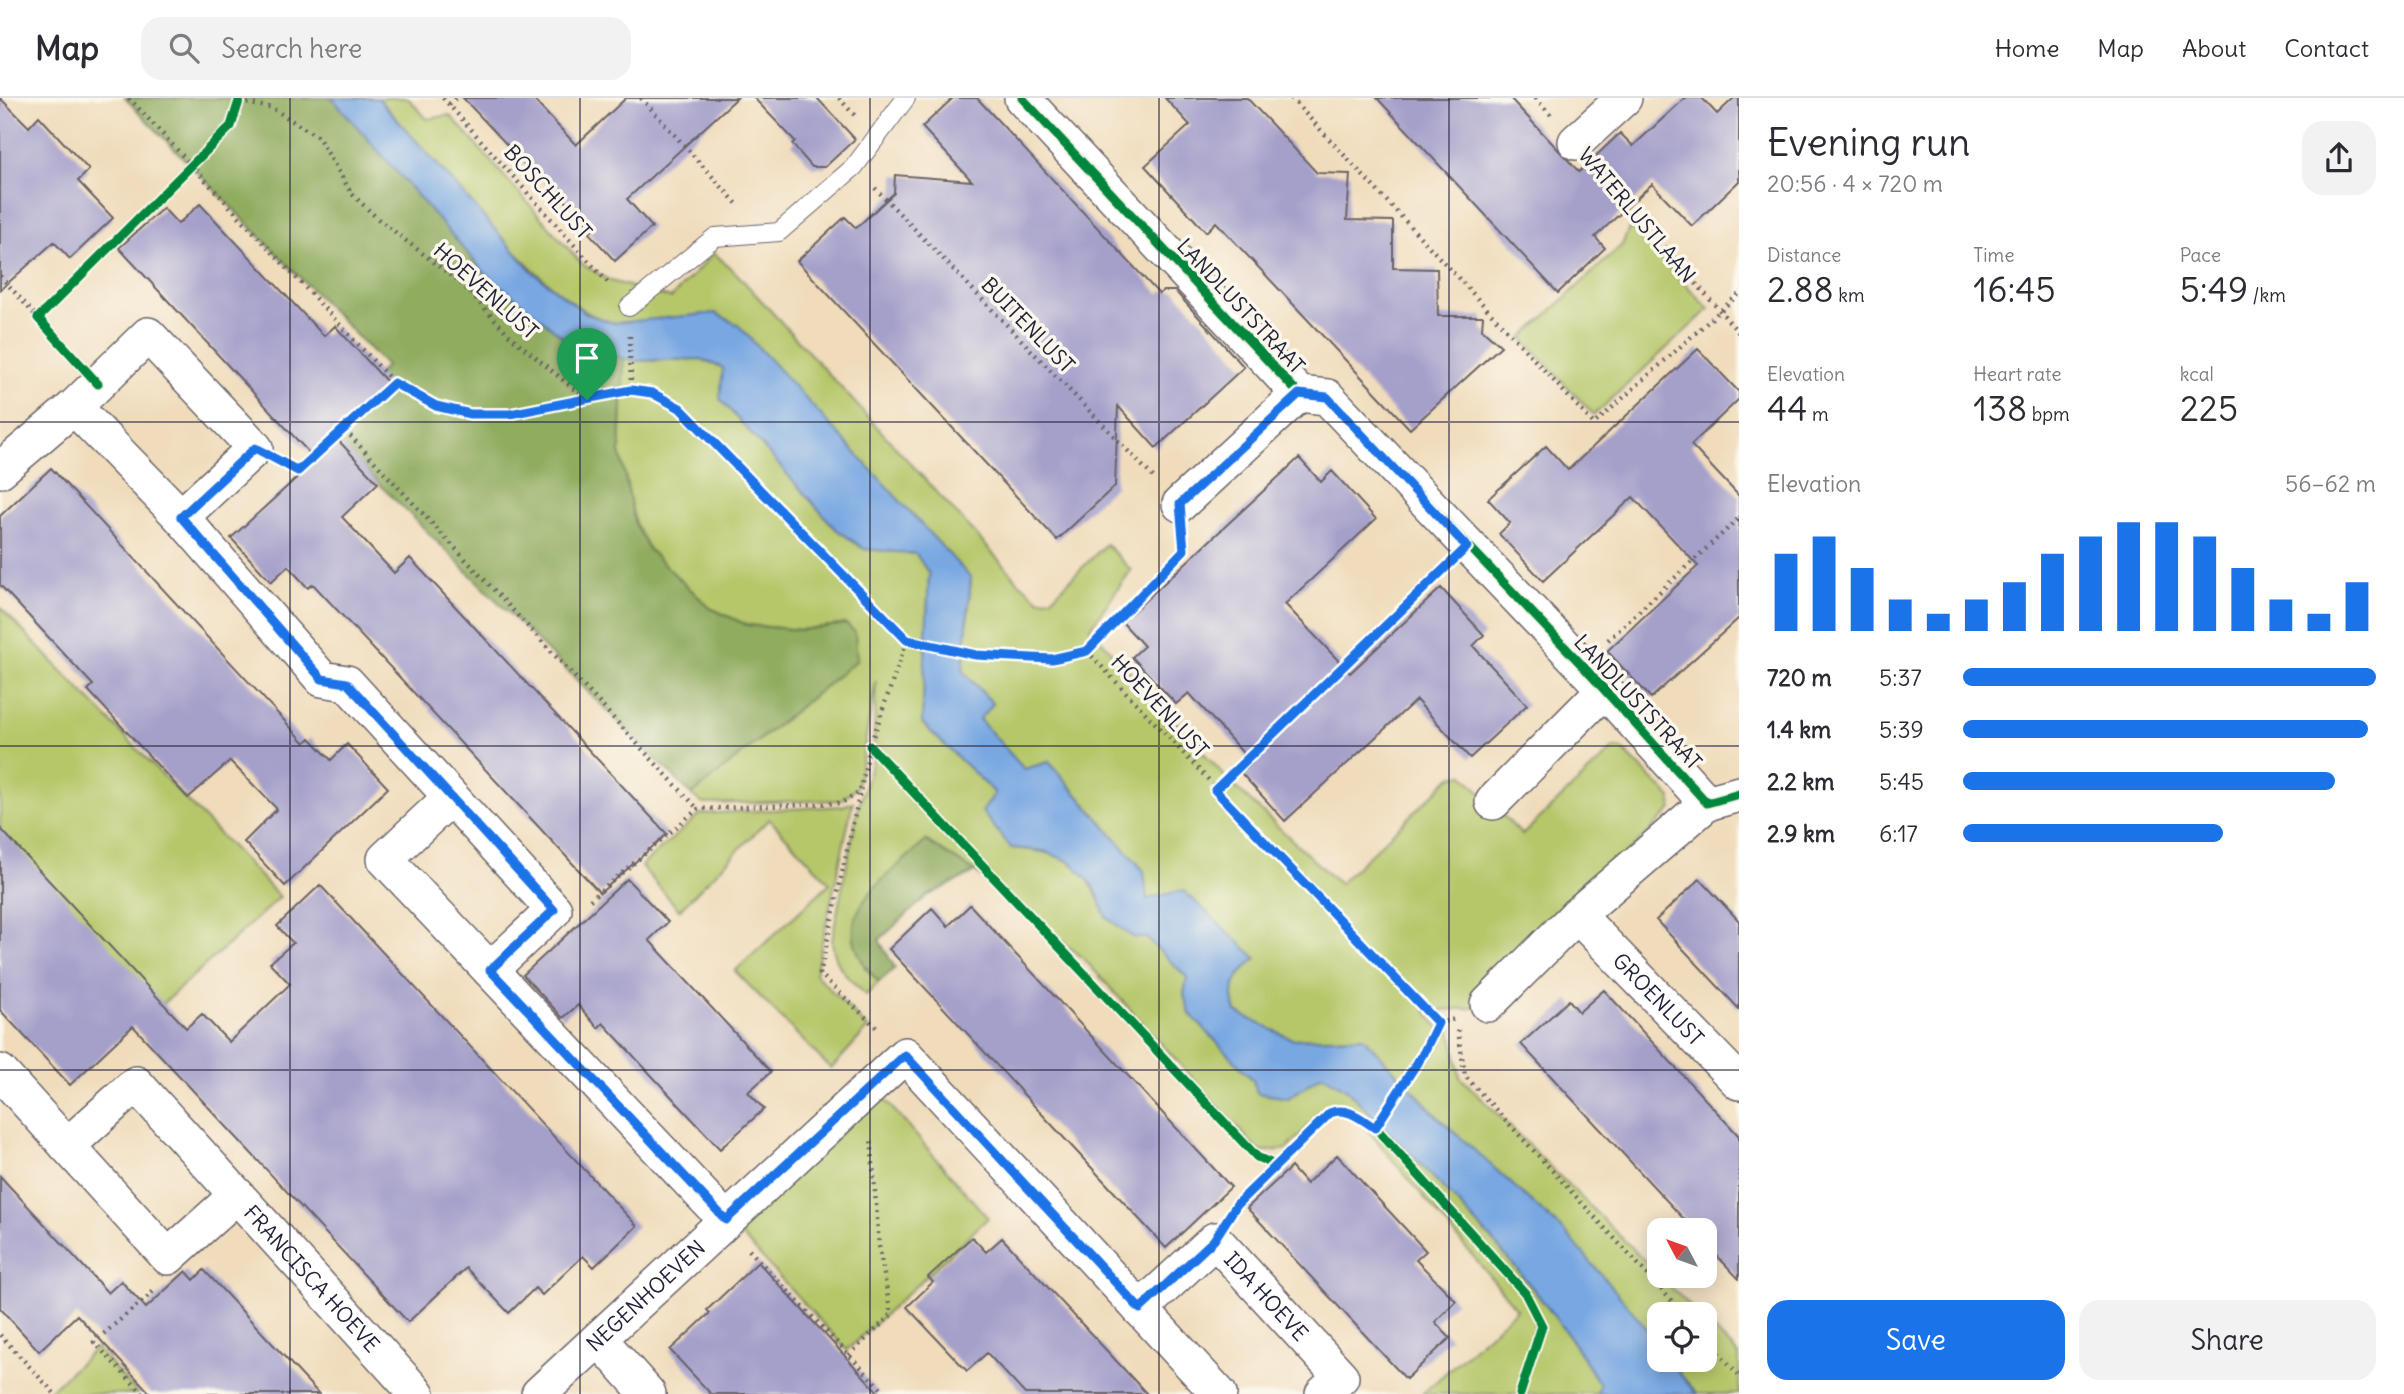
<!DOCTYPE html>
<html lang="en">
<head>
<meta charset="utf-8">
<style>
  :root { --surface:#fff; --page:#f2f2f3; --text:#2b2b33; --muted:#7c7c81; --line:#e1e1e2; --accent:#1a73e8 }
  body { margin:0; font-family:Delius,sans-serif; background:var(--page); color:var(--text); height:100vh; display:flex; flex-direction:column; font-size:26px; white-space:nowrap }
  * { box-sizing:border-box; margin:0 }
  p { font-size:23px; color:var(--muted) }
  .icon { flex:none; width:38px; height:38px; fill:none; stroke:currentColor; stroke-width:2; stroke-linecap:round; stroke-linejoin:round }
  .map { position:relative; flex:1; overflow:hidden }
  .side { display:flex; flex-direction:column; background:var(--surface); width:665px }
  .side>* { flex:none }
  .needle { width:46px; rotate:311deg }
  .fabs { position:absolute; left:1647px; top:1120px; display:grid; gap:14px }
  .fabs a { display:grid; place-items:center; width:70px; height:70px; border-radius:14px; background:var(--surface); box-shadow:0 4px 18px #0003; font-size:35px }
  .pin { position:absolute; display:grid; place-items:center; width:60px; height:60px; color:#fff; margin:-72px -30px; border-radius:50% 50% 50% 0; rotate:-45deg; box-shadow:0 0 7px #0007 }
  .pin .icon { rotate:45deg }
  .round { display:grid; place-items:center; flex:none; width:74px; height:74px; border-radius:21px; background:var(--page) }
  .headline { display:flex; align-items:center; justify-content:space-between; height:119px; padding:0 28px }
  h1 { font-size:38px; font-weight:600; line-height:52px }
  .stats { display:grid; grid-template-columns:repeat(3,1fr); gap:10px; height:119px; padding:7px 28px }
  .stats div { display:grid; align-content:center }
  .stats b { font-size:35px; font-weight:600 }
  .stats small { font-size:19px; font-weight:400 }
  .stats p { font-size:19px }
  .chart { height:196px; padding:14px 28px }
  .chart p { display:flex; justify-content:space-between }
  .chart svg { width:100%; height:126px; margin-top:7px; stroke:var(--accent); stroke-width:6 }
  .button { display:flex; gap:14px; margin-top:auto; padding:14px 28px }
  .button a { flex:1; height:80px; border-radius:21px; background:var(--accent); color:#fff; font-size:28px; font-weight:600; line-height:80px; text-align:center }
  .button a+a { background:var(--page); color:var(--text) }
  ul { padding:0 28px; list-style:none; font-size:23px }
  li { display:grid; grid-template-columns:112px 84px 1fr; align-items:center; height:52px }
  li i { height:18px; border-radius:9px; background:var(--accent) }
  header { display:flex; align-items:center; gap:42px; box-sizing:border-box; height:98px; padding:0 35px; background:var(--surface); border-bottom:2px solid var(--line) }
  header strong { font-size:33px }
  nav { display:flex; gap:38px; margin-inline-start:auto; font-size:24px }
  .search { width:490px; height:63px; background:var(--page); display:flex; align-items:center; gap:18px; box-sizing:border-box; padding:0 24px; border-radius:21px; color:var(--muted); font-size:26px }
  main { display:flex; flex:1; min-height:0 }
  .map>svg:first-child { display:block }
  .green { fill:#b6c76a; stroke:#6c7452; stroke-width:2 }
  .forest { fill:#90ac5e; stroke:#59674c; stroke-width:2 }
  .water { fill:#78a7e2; stroke:#4d648e; stroke-width:2 }
  .building { fill:#a5a0ca }
  .lines { fill:none; stroke-linecap:round; stroke-linejoin:round }
  .service-casing { stroke:#6a6368; stroke-width:20 }
  .minor-casing { stroke:#6a6368; stroke-width:38 }
  .path { stroke:#6a6368; stroke-width:4.5; stroke-dasharray:2 5; stroke-linecap:butt }
  .service { stroke:#fff; stroke-width:18 }
  .minor { stroke:#fff; stroke-width:35 }
  .cycleway-casing { stroke:#fbf7ec; stroke-width:13 }
  .cycleway { stroke:#00873e; stroke-width:9 }
  .route-casing { stroke:#fff; stroke-width:14 }
  .route { stroke:#1a73e8; stroke-width:9 }
  .grid { fill:none; stroke:#22223b; stroke-width:2; stroke-opacity:0.55 }
  .labels { text-anchor:middle; dominant-baseline:central; stroke-width:7; stroke-linejoin:round; paint-order:stroke }
  .street-label { font-size:21px; fill:#22223b; stroke:#fbf7ec }
</style>
</head>
<body>
<header>
<strong>Map</strong>
<div class="search"><svg class="icon" aria-label="search" viewBox="0 0 24 24"><circle cx="10" cy="10" r="6"/><path d="M15 15l6 6"/></svg>Search here</div>
<nav><a>Home</a><a>Map</a><a>About</a><a>Contact</a></nav>
</header>
<main>
<div class="map">
<svg width="1739" height="1296" viewBox="0 0 1739 1296">
  <rect width="100%" height="100%" fill="#fbf7ec"/>
  <filter id="ink" filterUnits="userSpaceOnUse"><feTurbulence type="fractalNoise" baseFrequency=".0143" numOctaves="2"/><feDisplacementMap in="SourceGraphic" scale="14" xChannelSelector="R" yChannelSelector="G"/><feConvolveMatrix kernelMatrix="1 2 1 2 8 2 1 2 1" color-interpolation-filters="sRGB"/></filter>
  <filter id="wash" filterUnits="userSpaceOnUse"><feTurbulence type="fractalNoise" baseFrequency=".00686" numOctaves="4" result="noise"/><feDisplacementMap in="SourceGraphic" scale="28" xChannelSelector="R" yChannelSelector="G"/><feGaussianBlur stdDeviation="1.57" result="paint"/><feColorMatrix in="noise" values="0 0 0 0 0 0 0 0 0 0 0 0 0 0 0 0 0 1.4 0 .05"/><feComposite in="paint" operator="in"/></filter>
  <g filter="url(#wash)">
    <rect width="100%" height="100%" fill="#f0dcbb"/>
    <path class="green" d="M378 0H408L427 21 450 17 582 166 611 183 671 200 714 155 737 176 1018 483 1040 502 1053 499 1106 446 1131 472 1090 530 1231 685 1339 786 1451 679 1463 676 1522 737 1614 650 1622 651 1671 700 1672 711 1472 910 1426 913 1439 930 1450 927 1460 979 1698 1216H1659V1249L1640 1222 1439 1020 1363 939 1292 941 1236 915C1228 886 1235 880 1256 860L1146 802 1144 773 1049 664 1024 671 978 621 993 606 963 573 971 480 716 215C685 218 645 227 615 225 557 220 421 48 378 0Z
      M1630 128 1709 211 1594 317 1522 240 1622 147Z
      M624 260 634 263 701 261 723 270 721 301 836 431 864 451 916 455 929 476 922 625 995 695 1011 750C1069 755 1085 765 1106 819L1145 839 1187 879 1184 897 1190 916 1253 982 1288 1000 1322 977 1346 991C1437 1083 1534 1175 1600 1287L1597 1296H1422L1517 1211 1352 1013 1333 1007 1323 1013 1287 1051 1260 1054 1083 860 975 774 927 743 864 869 879 884 866 897C846 878 834 869 832 841L858 710 873 662 876 583 857 689 842 702 703 706 692 697 857 562 846 526 801 532 747 527 710 510 649 452 635 426 620 354Z
      M0 509 280 799 161 907 0 747Z
      M853 704 815 876 868 930 831 971 735 873 830 785 769 721 679 812 641 768 700 716 843 708Z
      M881 997 988 1120 847 1252 737 1133Z
      M1705 1223 1739 1257V1296H1697L1668 1262H1704Z
      M96 1250 138 1296H46Z"/>
    <path class="forest" d="M125 0H332L485 175 573 247 624 260 620 354 635 426 649 452 710 510 747 527 801 532 846 526 855 534 857 562 692 697 324 331 386 268Z
      M926 743 975 774 927 798 879 842 895 870 879 884C818 822 879 785 926 743Z"/>
    <path class="water" d="M332 0H378L533 174 587 216 614 225 716 215 738 227 971 480 963 573 993 606 979 621 1024 671 1049 664 1144 773 1147 801 1183 792 1256 860C1236 879 1228 886 1236 914L1292 941 1363 939 1439 1020 1566 1135 1640 1222 1659 1249V1262H1668L1697 1296H1597L1600 1287C1534 1175 1437 1083 1346 991L1322 977 1288 1000 1257 995 1253 982 1190 916 1184 897 1187 879 1146 840H1134L1106 819 1094 788 1071 764 1044 753 1011 750 982 714 995 695 922 625 929 476 916 456 864 451 836 431 720 301 723 270 701 261 634 263 573 247 485 175Z"/>
    <g id="blocks">
      <path class="building" d="M0 0 29 29 39 18 89 72 78 83 113 120 70 161 54 144 0 192Z
        M463 0H532L576 47 626 0H737L627 101 652 129 615 163 589 135 593 132 543 79 540 82Z
        M754 0H817L855 41 825 69H812L792 46 795 43Z
        M953 0H977L1159 196 1163 193H1175L1244 269 1156 350 1118 308 1115 388 1057 442 797 163 845 119 856 130 894 95 895 77 972 83 922 29Z
        M1165 0H1247L1317 75 1350 76 1347 122 1393 123V170L1437 171 1438 218H1483L1482 231 1501 248 1410 331 1216 124 1206 134 1145 68 1190 27Z
        M1377 0H1510L1579 74 1620 35 1633 48 1685 0H1702L1717 16 1734 0H1739V83L1692 128 1652 86 1595 139 1605 150 1558 195Z
        M200 106 324 238 335 228 389 286 312 358 119 150 163 110 178 126Z
        M1698 251 1739 294V301L1691 347 1739 398V520L1651 600 1607 553 1698 468 1633 399 1543 483 1499 436 1510 425 1488 401 1546 348 1568 372Z
        M338 342 378 385 342 419 394 475 410 460 667 736 600 795 313 486 308 490 288 468 271 484 231 440Z
        M1299 360 1321 384 1332 373 1376 421 1285 506 1350 575 1441 490 1484 537 1473 548 1527 607 1470 660 1416 602 1285 723 1241 675 1252 665 1189 595 1176 606 1132 559 1144 548 1122 524Z
        M51 370 305 645 310 640 331 662 347 646 388 690 285 788 244 744 277 711 230 663 188 700 88 592 93 587 0 487V418Z
        M0 730 186 930 202 916 229 944 290 886 270 865 293 845 277 828 320 787 637 1128 594 1169 583 1158 542 1197 535 1190 509 1215 466 1170 408 1224 133 928 70 987 0 912Z
        M627 781 668 824 649 842 771 974 748 994 764 1011 720 1051 603 925 598 930 578 907 563 920 523 877Z
        M1700 781 1739 823V911L1656 822Z
        M970 807 1231 1089 1166 1150 889 851 932 810 948 828Z
        M1604 892 1739 1038V1181L1704 1144V1132H1694L1521 946 1569 902 1579 914Z
        M1337 1057 1426 1153 1416 1162 1456 1203 1435 1224 1450 1240 1406 1281 1247 1110 1291 1069 1306 1086Z
        M0 1078 108 1195 121 1183 146 1210 186 1173 194 1182 204 1172 319 1296H151L77 1217 39 1253 0 1210Z
        M972 1139 986 1154 1002 1140 1147 1296H1025L987 1255 967 1273 907 1209 933 1184 928 1179Z
        M758 1164 782 1190 880 1296H711L670 1252 710 1215 707 1212Z"/>
    </g>
  </g>
  <g filter="url(#ink)">
    <use href="#blocks" fill-opacity="0" stroke="#6a6368" stroke-width="2"/>
    <g class="lines">
      <g class="service-casing">
        <path id="service" d="M629 209 715 139 779 134 854 69 906 0"/>
      </g>
      <g class="minor-casing">
        <g id="minor">
          <path d="M1022 0 1299 296 1327 299 1581 566 1707 705 1739 696"/>
          <path d="M1576 44 1624 0"/>
          <path d="M74 309 181 419 322 581 347 585 554 812 490 872"/>
          <path d="M0 372 74 309 148 237 255 350 181 419"/>
          <path d="M1180 406 1299 296"/>
          <path d="M450 700 385 761 726 1122"/>
          <path d="M1493 704 1605 591"/>
          <path id="s1" d="M1577 817 1739 984"/>
          <path d="M1488 906 1577 817 1707 705"/>
          <path d="M0 974 168 1159 237 1097"/>
          <path id="s2" d="M67 1048 136 986 417 1296"/>
          <path id="s3" d="M1140 1211 1215 1142 1341 1279 1323 1296"/>
          <path d="M599 1241 648 1296"/>
          <path id="s4" d="M539 1296 905 957 1219 1296"/>
        </g>
      </g>
      <path class="path" d="M129 0 394 285
        M443 0 610 187
        M641 0 739 108
        M839 0 857 20
        M1291 0 1594 326 1739 196
        M1535 0 1551 17
        M240 4 272 10 318 39 352 96 378 121 462 186 510 238 587 302C635 294 634 287 680 310L907 542 870 648 820 876 879 932
        M449 6 456 0
        M1600 74 1739 235
        M875 90 1155 381
        M0 178 38 220
        M630 238 631 292
        M344 331 394 285C408 293 422 303 437 308 486 325 537 311 586 302
        M287 367 298 373 344 331 698 711
        M907 542C968 555 1025 568 1087 553L1438 925 1456 921
        M1608 542 1739 420
        M1087 553 1184 451 1183 442
        M1216 692 1441 474
        M590 802 698 711 841 705 857 696
        M1458 932 1465 978 1684 1216
        M749 1152 886 1296
        M0 1237 55 1296
        M1704 1239 1739 1277
        M849 1257 891 1217 879 1148 871 1039
        M143 1296 94 1244 154 1193"/>
      <use href="#service" class="service"/>
      <use href="#minor" class="minor"/>
      <g class="cycleway-casing">
        <path id="cycleway" d="M1022 0 1299 296 1327 299 1581 566 1707 705 1739 696
          M98 286 38 220 231 28 240 0
          M870 648 1257 1059 1277 1068 1330 1015C1347 1008 1361 1021 1375 1029L1525 1195 1542 1228 1520 1296
          M1375 1029 1424 954 1438 925
          M1215 1142 1237 1106 1277 1068"/>
      </g>
      <use href="#cycleway" class="cycleway"/>
    </g>
  </g>
  <g class="lines" filter="url(#ink)">
    <g class="route-casing">
      <path id="route" d="M394 285 436 308 470 316H510L631 292 652 295 680 310 907 542 976 557 1052 561 1087 553 1184 452 1180 406 1299 296 1327 299 1467 449 1215 692 1438 925 1424 954 1375 1030C1361 1021 1347 1008 1330 1015L1237 1106 1214 1142 1140 1211 905 957 726 1122 490 872 554 812 347 585 322 581 181 419 255 350 298 373Z"/>
    </g>
    <use href="#route" class="route"/>
  </g>
  <path class="grid" d="M290 0V1296M580 0V1296M870 0V1296M1159 0V1296M1449 0V1296M0 324H1739M0 648H1739M0 972H1739"/>
  <g class="labels">
    <g class="street-label">
      <text transform="translate(548 94) rotate(48)">BOSCHLUST</text>
      <text transform="translate(1637 117) rotate(50)">WATERLUSTLAAN</text>
      <text transform="translate(486 193) rotate(42)">HOEVENLUST</text>
      <text transform="translate(1241 208) rotate(47)">LANDLUSTSTRAAT</text>
      <text transform="translate(1028 227) rotate(46)">BUITENLUST</text>
      <text transform="translate(1638 604) rotate(47)">LANDLUSTSTRAAT</text>
      <text transform="translate(1160 608) rotate(47)">HOEVENLUST</text>
      <text stroke="none"><textPath href="#s1" startOffset="117">GROENLUST</textPath></text>
      <text stroke="none"><textPath href="#s2" startOffset="355">FRANCISCA HOEVE</textPath></text>
      <text stroke="none"><textPath href="#s4" startOffset="145">NEGENHOEVEN</textPath></text>
      <text stroke="none"><textPath href="#s3" startOffset="178">IDA HOEVE</textPath></text>
    </g>
  </g>
</svg>
<div class="fabs">
<a><svg class="needle" viewBox="-14 -14 28 28"><path d="M0-13l5 13h-10z" fill="#e53935"/><path d="M0 13l5-13h-10z" fill="#7c7c81"/></svg></a>
<a><svg class="icon" aria-label="locate" viewBox="0 0 24 24"><circle cx="12" cy="12" r="6"/><path d="M12 2v4M12 18v4M2 12h4M18 12h4"/></svg></a>
</div>
<div class="pin" style="left:587px;top:302px;background:#1e9e55"><svg class="icon" aria-label="arrive" viewBox="0 0 24 24"><path d="M6 21V4h12l-3 4 3 4H6"/></svg></div>
</div>
<section class="side">
<div class="headline"><div><h1>Evening run</h1><p>20:56 · 4 × 720 m</p></div><a class="round"><svg class="icon" aria-label="share" viewBox="0 0 24 24"><path d="M12 15V3M7 8l5-5 5 5M5 13v7h14v-7"/></svg></a></div>
<div class="stats">
<div><p>Distance</p><b>2.88<small> km</small></b></div>
<div><p>Time</p><b>16:45</b></div>
<div><p>Pace</p><b>5:49<small> /km</small></b></div>
</div>
<div class="stats">
<div><p>Elevation</p><b>44<small> m</small></b></div>
<div><p>Heart rate</p><b>138<small> bpm</small></b></div>
<div><p>kcal</p><b>225</b></div>
</div>
<div class="chart"><p><span>Elevation</span>56–62 m</p>
<svg viewBox="0 0 160 44" preserveAspectRatio="none"><path d="M5 44V17M15 44V11M25 44V22M35 44V33M45 44V38M55 44V33M65 44V27M75 44V17M85 44V11M95 44V6M105 44V6M115 44V11M125 44V22M135 44V33M145 44V38M155 44V27"/></svg>
</div>
<ul>
<li><b>720 m</b>5:37<i style="width:100%"></i></li>
<li><b>1.4 km</b>5:39<i style="width:98%"></i></li>
<li><b>2.2 km</b>5:45<i style="width:90%"></i></li>
<li><b>2.9 km</b>6:17<i style="width:63%"></i></li>
</ul>
<div class="button"><a>Save</a><a>Share</a></div>
</section>
</main>
</body>
</html>
